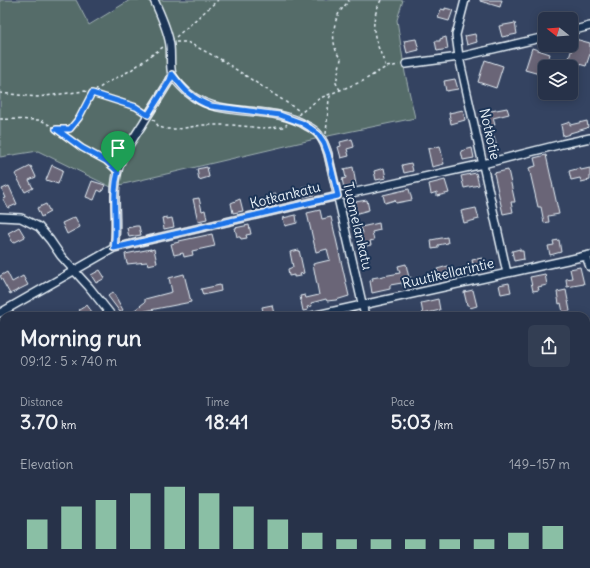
<!DOCTYPE html>
<html lang="en">
<head>
<meta charset="utf-8">
<style>
  :root { --surface:#273249; --page:#333e53; --text:#f1f3f6; --muted:#a4aab4; --line:#434d61; --accent:#8abfa5 }
  body { margin:0; font-family:Delius,sans-serif; background:var(--page); color:var(--text); height:100vh; display:flex; flex-direction:column; font-size:15px; white-space:nowrap }
  * { box-sizing:border-box; margin:0 }
  p { font-size:13px; color:var(--muted) }
  .icon { flex:none; width:22px; height:22px; fill:none; stroke:currentColor; stroke-width:2; stroke-linecap:round; stroke-linejoin:round }
  .map { position:relative; flex:1; overflow:hidden }
  .panel { position:absolute; left:0px; top:312px; width:590px; height:256px; display:flex; flex-direction:column; background:var(--surface); border-radius:12px 12px 0 0; box-shadow:0 2px 10px #0003,0 0 0 1px var(--line) }
  .panel>* { flex:none }
  .needle { width:26px; rotate:287deg }
  .controls { position:absolute; left:538px; top:12px; display:grid; gap:8px }
  .controls a { display:grid; place-items:center; width:40px; height:40px; border-radius:6px; background:var(--surface); box-shadow:0 2px 10px #0003,0 0 0 1px var(--line); font-size:20px }
  .pin { position:absolute; display:grid; place-items:center; width:34px; height:34px; color:#fff; margin:-41px -17px; border-radius:50% 50% 50% 0; rotate:-45deg; box-shadow:0 0 4px #0007 }
  .pin .icon { rotate:45deg }
  .round { display:grid; place-items:center; flex:none; width:42px; height:42px; border-radius:6px; background:var(--page) }
  .headline { display:flex; align-items:center; justify-content:space-between; height:68px; padding:0 20px }
  h1 { font-size:22px; font-weight:700; line-height:30px }
  .stats { display:grid; grid-template-columns:repeat(3,1fr); gap:6px; height:68px; padding:4px 20px }
  .stats div { display:grid; align-content:center }
  .stats b { font-size:20px; font-weight:700 }
  .stats small { font-size:11px; font-weight:400 }
  .stats p { font-size:11px }
  .chart { height:112px; padding:8px 20px }
  .chart p { display:flex; justify-content:space-between }
  .chart svg { width:100%; height:72px; margin-top:4px; stroke:var(--accent); stroke-width:6 }
  .map>svg:first-child { display:block }
  .green { fill:#546c69; stroke:#9eaeb0 }
  .building { fill:#6a6577; stroke:#e8f1f8 }
  .lines { fill:none; stroke-linecap:round; stroke-linejoin:round }
  .minor-casing { stroke:#e8f1f8; stroke-width:10 }
  .path { stroke:#e8f1f8; stroke-width:1.5; stroke-dasharray:3 3; stroke-linecap:butt }
  .minor { stroke:#1d3557; stroke-width:7 }
  .route-casing { stroke:#fff; stroke-width:8 }
  .route { stroke:#1a73e8; stroke-width:5 }
  .labels { text-anchor:middle; dominant-baseline:central; stroke-width:4; stroke-linejoin:round; paint-order:stroke }
  .street-label { font-size:14px; fill:#e8f1f8; stroke:#1d3557 }
</style>
</head>
<body>
<div class="map">
<svg width="590" height="568" viewBox="0 0 590 568">
  <rect width="100%" height="100%" fill="#344361"/>
  <filter id="ink" filterUnits="userSpaceOnUse"><feTurbulence type="fractalNoise" baseFrequency=".025" numOctaves="2"/><feDisplacementMap in="SourceGraphic" scale="8" xChannelSelector="R" yChannelSelector="G"/><feConvolveMatrix kernelMatrix="1 2 1 2 8 2 1 2 1" color-interpolation-filters="sRGB"/></filter>
  <g filter="url(#ink)">
    <path class="green" d="M0 0H76L89 25 130 0H403L397 20 405 73 415 118 328 136 111 187 38 151 0 157Z
      M291 564H348L351 568H294Z"/>
    <path class="building" d="M480 0H502L500 7 480 1Z
      M445 8 453 10 449 21 438 18 441 9 445 10Z
      M515 23 517 34 502 37 499 26Z
      M475 34 477 42 467 45 465 36Z
      M446 37 448 49 437 51 435 41H440V39Z
      M416 39 419 50 407 53 404 41Z
      M575 39 590 43V54L586 66 568 61Z
      M532 48 550 54 543 75 525 70Z
      M485 60 503 66 496 88 478 82Z
      M455 79 458 89 446 91 444 81Z
      M507 108 509 114 493 118 495 125 486 127 482 118 484 117 483 111 490 109 491 111Z
      M463 110 465 120 451 124 449 113Z
      M587 121 588 127 587 128 570 133V134L563 136 561 125 570 122V125Z
      M494 137 498 151 491 153 488 138Z
      M352 139 354 147 347 149 349 156 341 158 338 147 341 146 340 142Z
      M440 146 444 164 432 167 428 149Z
      M472 148 474 158 463 160 461 151Z
      M546 155 559 214 548 216 549 222 544 223 541 207H538L529 168 536 166 534 158Z
      M411 163 413 171 404 173 402 165Z
      M52 165 63 170 58 184 46 180Z
      M31 166 36 177 29 180 33 188 25 192 15 174Z
      M207 167 209 177 199 180 197 169Z
      M353 167 356 185 344 188 342 179 346 178 344 169Z
      M384 168 386 178 376 180 374 171Z
      M580 168 581 170 590 168V180L581 182 580 178 571 180 569 171Z
      M508 170 515 202H511L513 212 503 214 494 173Z
      M476 173 479 185 464 188 461 176Z
      M445 180 449 193 437 196V192L431 194 429 184Z
      M92 181 105 185 102 192 98 190 94 200 86 197Z
      M312 185 314 195 304 197 302 187Z
      M9 186 17 204 8 208 3 199 6 198 2 189Z
      M409 189 412 200 396 203 395 200 385 203 383 195Z
      M276 194 278 203 268 205 266 196Z
      M199 198 202 211 205 210 207 219 198 221 193 199Z
      M240 199 243 211 233 213 231 203Z
      M367 200 369 210 354 214 353 210 351 211 349 203Z
      M46 204 50 212 41 217 37 208Z
      M476 208 479 219 464 223 461 211Z
      M320 210 322 219 331 217 349 296 336 300 327 301 326 299 311 303 312 306 307 307 308 310 303 311 300 296 305 295 306 298 319 295 313 264 330 260 327 249 316 252 309 222 307 213Z
      M296 215 297 223 285 226 283 218Z
      M75 217 80 227 67 234 62 223Z
      M167 217V219L172 218 174 227 164 229 162 218Z
      M379 223 380 230 372 232 374 240 370 241 371 245 362 247 359 234 363 233 361 227Z
      M249 225 251 234 246 235 247 238 241 239 240 237H237L235 228Z
      M136 226H139L141 235 129 237 127 228Z
      M19 227 25 237 13 243 8 233Z
      M212 234 215 246 192 251 193 255 184 257 183 253 174 255 171 244 179 242V241Z
      M447 237 448 243 438 245V248L432 249 431 240Z
      M559 240 561 252 550 255 548 246 554 245 553 241Z
      M151 249V250L154 249 157 263 148 265 147 262 127 264 125 254Z
      M520 249V251H523L524 259 514 261 512 251Z
      M299 250 304 273 300 274 301 276 294 277V275L289 276 288 269 293 267 290 252Z
      M482 258 484 267 474 269 472 260Z
      M406 264 409 278 411 277 413 284 403 286 402 283 390 285V289L372 293 370 281 373 280 372 278 400 273 398 266Z
      M448 266 450 276 439 278 437 269Z
      M580 267 584 284 567 287 566 279 572 278 570 269Z
      M100 270 105 278 96 283 91 275Z
      M7 272 12 282 23 276 28 285 10 294 0 276Z
      M184 274 191 302 145 311 150 316H127L145 302V299L172 292 169 278Z
      M545 274 547 285 538 287 539 290 533 291 530 277Z
      M509 283 511 292 501 294 499 285Z
      M220 285 221 291 203 295 201 289Z
      M473 290 477 306 470 308 469 305H467L464 292Z
      M566 290 570 311 563 312 561 303 559 304 557 292Z
      M113 292 123 310 120 312 108 296Z
      M438 299 440 310 423 314 421 303Z
      M87 305 92 312 88 316H84L79 310Z
      M272 305 274 314 264 316 262 307Z"/>
    <g class="lines">
      <g class="minor-casing">
        <path id="minor" d="M154 0C160 13 166 26 169 40 172 50 169 65 172 74 173 77 178 83 181 86 213 123 268 101 307 126 311 128 316 131 319 135 323 140 326 147 328 154L365 316
          M465 0 456 35 459 57 507 273
          M571 31 590 26
          M406 64 459 57 545 37
          M0 217 21 218 39 227 50 240 61 256 89 287 112 316
          M114 248C118 226 113 203 116 181 118 160 131 142 142 125 151 110 161 95 170 80L172 74
          M586 256 590 267
          M0 313 114 248 338 196 483 164 562 144 590 138
          M312 316 590 255
          M586 364 590 363
          M0 456 4 454
          M586 457H590
          M0 476 4 484
          M42 564 44 568
          M196 568 202 564
          M415 568 416 564"/>
      </g>
      <path class="path" d="M381 0C367 28 376 40 386 67
        M176 37 218 0
        M176 42H187L220 59 298 110 300 113
        M340 90 336 83 341 59C331 48 332 26 339 13 342 8 346 5 349 0
        M0 93 37 97 85 91 135 107 142 111
        M298 115 320 98 363 81 386 67 399 65
        M0 119 41 120 56 129 82 148 106 161 112 167
        M153 119 159 127 166 129H179L202 125H232L262 128 284 127 287 124
        M56 129H70L79 118 92 93 105 84 131 70 163 47
        M326 134 329 99 331 94
        M586 531H590"/>
      <use href="#minor" class="minor"/>
    </g>
  </g>
  <g class="lines" filter="url(#ink)">
    <g class="route-casing">
      <path id="route" d="M172 74C184 90 192 99 211 106L280 115 302 123 310 128 318 134 324 143 328 154 338 196 114 248C118 223 111 197 118 172L106 161 82 148 56 129H70L79 118 92 93 136 107 148 115 170 80Z"/>
    </g>
    <use href="#route" class="route"/>
  </g>
  <g class="labels">
    <g class="street-label">
      <text transform="translate(490 134) rotate(77)">Notkotie</text>
      <text transform="translate(285 195) rotate(-14)">Kotkankatu</text>
      <text transform="translate(358 226) rotate(77)">Tuomelankatu</text>
      <text transform="translate(448 273) rotate(-13)">Ruutikellarintie</text>
    </g>
  </g>
</svg>
<div class="controls">
<a><svg class="needle" viewBox="-14 -14 28 28"><path d="M0-13l5 13h-10z" fill="#e53935"/><path d="M0 13l5-13h-10z" fill="#a4aab4"/></svg></a>
<a><svg class="icon" aria-label="layers" viewBox="0 0 24 24"><path d="M12 4l9 5-9 5-9-5zM3 14l9 5 9-5"/></svg></a>
</div>
<div class="pin" style="left:118px;top:172px;background:#1e9e55"><svg class="icon" aria-label="arrive" viewBox="0 0 24 24"><path d="M6 21V4h12l-3 4 3 4H6"/></svg></div>
<section class="panel">
<div class="headline"><div><h1>Morning run</h1><p>09:12 · 5 × 740 m</p></div><a class="round"><svg class="icon" aria-label="share" viewBox="0 0 24 24"><path d="M12 15V3M7 8l5-5 5 5M5 13v7h14v-7"/></svg></a></div>
<div class="stats">
<div><p>Distance</p><b>3.70<small> km</small></b></div>
<div><p>Time</p><b>18:41</b></div>
<div><p>Pace</p><b>5:03<small> /km</small></b></div>
</div>
<div class="chart"><p><span>Elevation</span>149–157 m</p>
<svg viewBox="0 0 160 44" preserveAspectRatio="none"><path d="M5 44V26M15 44V18M25 44V14M35 44V10M45 44V6M55 44V10M65 44V18M75 44V26M85 44V34M95 44V38M105 44V38M115 44V38M125 44V38M135 44V38M145 44V34M155 44V30"/></svg>
</div>
</section>
</div>
</body>
</html>
